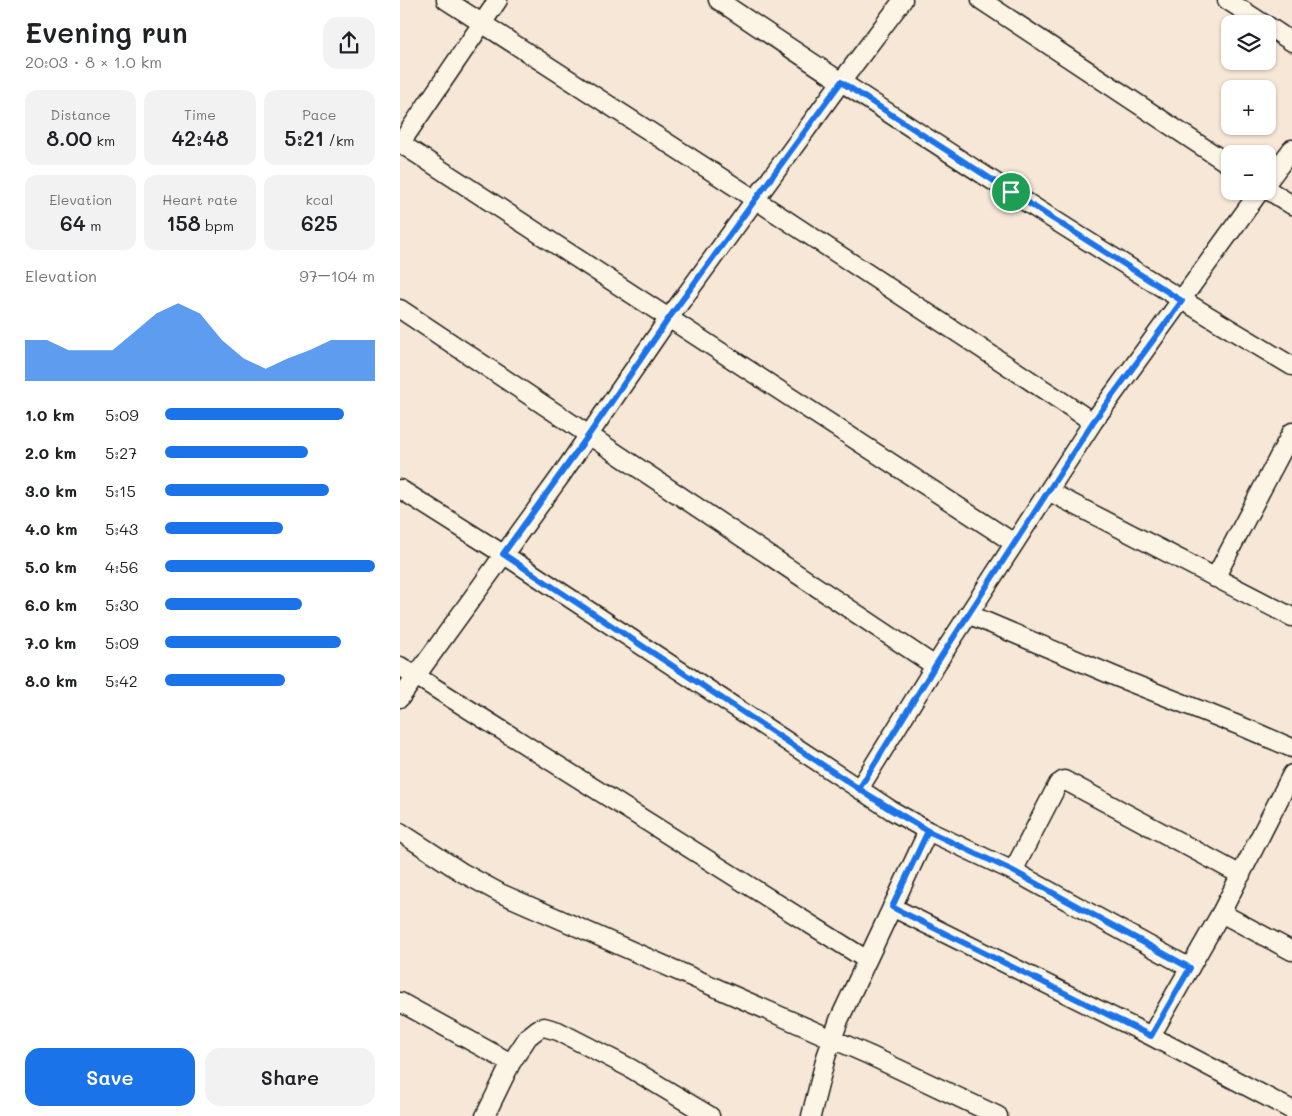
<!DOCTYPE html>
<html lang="en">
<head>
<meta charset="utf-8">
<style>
  :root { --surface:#fff; --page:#f2f2f2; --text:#202124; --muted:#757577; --accent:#1a73e8 }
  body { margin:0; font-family:Mali,sans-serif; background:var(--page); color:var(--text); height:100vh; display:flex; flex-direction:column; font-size:19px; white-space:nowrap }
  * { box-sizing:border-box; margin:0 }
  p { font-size:16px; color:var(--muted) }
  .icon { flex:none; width:28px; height:28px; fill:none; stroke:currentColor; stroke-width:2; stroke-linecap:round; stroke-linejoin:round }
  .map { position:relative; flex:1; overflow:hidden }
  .sheet { display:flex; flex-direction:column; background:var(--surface); width:400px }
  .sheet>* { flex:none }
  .fabs { position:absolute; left:821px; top:15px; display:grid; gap:10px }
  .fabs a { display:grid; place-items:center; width:55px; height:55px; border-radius:10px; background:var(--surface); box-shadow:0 1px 4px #0004; font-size:25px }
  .pin { position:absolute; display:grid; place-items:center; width:42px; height:42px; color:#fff; margin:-21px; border:2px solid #fff; border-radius:50%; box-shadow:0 1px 5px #0007 }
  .round { display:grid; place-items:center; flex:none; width:52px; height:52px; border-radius:15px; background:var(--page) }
  .headline { display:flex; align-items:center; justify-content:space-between; height:85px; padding:0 25px }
  h1 { font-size:28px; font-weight:600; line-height:38px }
  .stats { display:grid; grid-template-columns:repeat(3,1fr); gap:8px; height:85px; padding:5px 25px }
  .stats div { display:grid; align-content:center; border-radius:12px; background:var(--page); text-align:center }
  .stats b { font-size:21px; font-weight:600 }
  .stats small { font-size:14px; font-weight:400 }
  .stats p { font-size:14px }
  .chart { height:140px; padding:10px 25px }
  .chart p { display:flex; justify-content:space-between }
  .chart svg { width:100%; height:90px; margin-top:5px; fill:var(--accent); opacity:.7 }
  .button { display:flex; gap:10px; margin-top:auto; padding:10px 25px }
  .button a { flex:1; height:58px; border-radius:15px; background:var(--accent); color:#fff; font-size:20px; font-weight:600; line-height:58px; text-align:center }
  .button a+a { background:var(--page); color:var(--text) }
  ul { padding:0 25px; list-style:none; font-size:16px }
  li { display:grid; grid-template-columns:80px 60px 1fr; align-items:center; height:38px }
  li i { height:12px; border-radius:6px; background:var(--accent) }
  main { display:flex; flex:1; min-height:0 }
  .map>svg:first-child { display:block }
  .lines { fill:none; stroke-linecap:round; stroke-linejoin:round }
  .street-casing { stroke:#1c1c1c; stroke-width:21 }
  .street { stroke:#fcf5e5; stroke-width:18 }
  .route-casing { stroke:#fff; stroke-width:10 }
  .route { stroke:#1a73e8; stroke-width:6 }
</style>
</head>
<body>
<main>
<section class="sheet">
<div class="headline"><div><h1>Evening run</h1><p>20:03 · 8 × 1.0 km</p></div><a class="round"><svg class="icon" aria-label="share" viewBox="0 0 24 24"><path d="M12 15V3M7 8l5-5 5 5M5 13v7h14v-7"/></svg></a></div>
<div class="stats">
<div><p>Distance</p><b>8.00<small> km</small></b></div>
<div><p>Time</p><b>42:48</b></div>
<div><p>Pace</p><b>5:21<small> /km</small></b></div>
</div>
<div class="stats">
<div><p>Elevation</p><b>64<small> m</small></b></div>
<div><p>Heart rate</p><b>158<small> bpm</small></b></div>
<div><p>kcal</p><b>625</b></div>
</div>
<div class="chart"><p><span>Elevation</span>97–104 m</p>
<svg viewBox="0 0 160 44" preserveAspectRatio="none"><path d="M0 44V24L10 24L20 29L30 29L40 29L50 20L60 11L70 6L80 11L90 24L100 33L110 38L120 33L130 29L140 24L150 24L160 24V44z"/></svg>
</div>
<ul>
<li><b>1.0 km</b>5:09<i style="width:85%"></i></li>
<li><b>2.0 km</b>5:27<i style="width:68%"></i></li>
<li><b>3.0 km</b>5:15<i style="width:78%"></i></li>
<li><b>4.0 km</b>5:43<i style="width:56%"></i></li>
<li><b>5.0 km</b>4:56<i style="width:100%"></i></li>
<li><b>6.0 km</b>5:30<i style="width:65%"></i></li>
<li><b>7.0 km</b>5:09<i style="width:84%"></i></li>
<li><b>8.0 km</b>5:42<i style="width:57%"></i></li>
</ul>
<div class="button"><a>Save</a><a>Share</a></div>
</section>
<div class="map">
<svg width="892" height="1116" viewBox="0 0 892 1116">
  <rect width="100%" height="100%" fill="#f7e7d6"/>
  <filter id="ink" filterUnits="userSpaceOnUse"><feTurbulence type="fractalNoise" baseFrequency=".02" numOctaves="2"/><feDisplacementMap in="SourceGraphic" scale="10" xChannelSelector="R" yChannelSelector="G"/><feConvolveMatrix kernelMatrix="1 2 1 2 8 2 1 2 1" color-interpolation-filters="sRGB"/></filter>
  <g filter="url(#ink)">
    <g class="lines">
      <g class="street-casing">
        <path id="street" d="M46 0 356 200 693 422
          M318 0C507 126 697 251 892 366
          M581 0 830 165
          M827 0 864 24
          M868 26 892 42
          M0 143 614 543
          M0 144 98 0
          M868 181 892 149
          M868 190 892 205
          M0 309 535 666
          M0 489 103 554 491 810 528 831 613 871 790 968
          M648 491 892 617
          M815 578 892 432
          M568 614 719 678 848 729 892 748
          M0 666 467 960
          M0 698 162 474 269 318 441 82 503 0
          M459 789 535 666 693 422 860 191
          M0 832 63 873 100 893 469 1055 598 1116
          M613 871 658 784 664 780 841 875
          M492 907 751 1036 892 1110
          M821 913 892 951
          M0 1002 111 1063
          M751 1036 821 913 892 774
          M85 1116 111 1063 128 1037 138 1029 144 1027 158 1031 230 1068 310 1116
          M411 1116 426 1057 439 1020 528 831"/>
      </g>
      <use href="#street" class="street"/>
    </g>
  </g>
  <g class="lines" filter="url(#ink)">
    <g class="route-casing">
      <path id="route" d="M611 192 441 82 269 318 188 436 103 554 491 810 528 831 613 871 790 968 751 1036 492 907 528 831 459 789 535 666 693 422 782 301 611 192"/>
    </g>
    <use href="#route" class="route"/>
  </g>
</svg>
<div class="fabs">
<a><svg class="icon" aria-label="layers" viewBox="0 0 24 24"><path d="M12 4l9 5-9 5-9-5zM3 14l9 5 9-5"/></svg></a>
<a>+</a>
<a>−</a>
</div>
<div class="pin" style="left:611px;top:192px;background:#1e9e55"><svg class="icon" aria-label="arrive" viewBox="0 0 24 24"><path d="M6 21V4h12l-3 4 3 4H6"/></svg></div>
</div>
</main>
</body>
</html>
